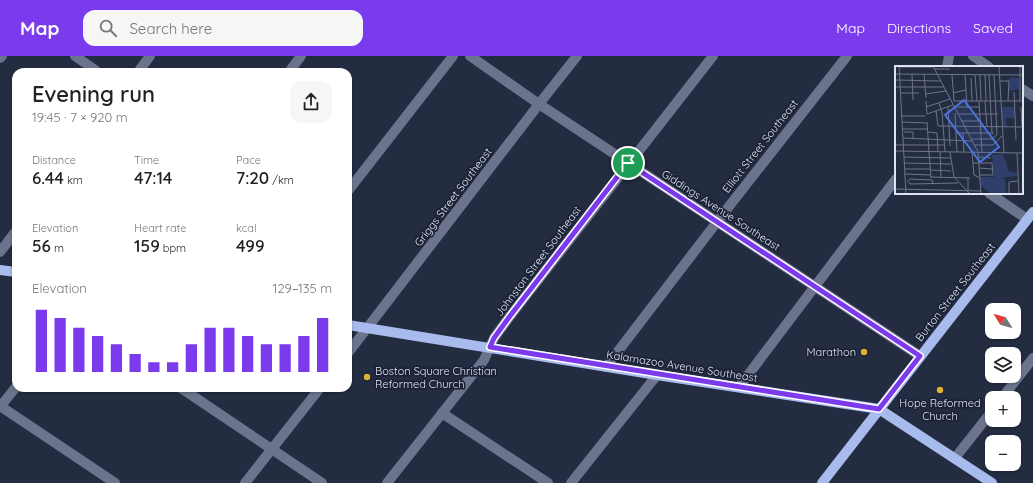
<!DOCTYPE html>
<html lang="en">
<head>
<meta charset="utf-8">
<style>
  :root { --surface:#fff; --page:#f6f6f6; --text:#222; --muted:#767676; --accent:#7c3aed }
  body { margin:0; font-family:Quicksand,sans-serif; background:var(--page); color:var(--text); height:100vh; display:flex; flex-direction:column; font-size:15px; white-space:nowrap }
  * { box-sizing:border-box; margin:0 }
  p { font-size:13px; color:var(--muted) }
  .icon { flex:none; width:22px; height:22px; fill:none; stroke:currentColor; stroke-width:2; stroke-linecap:round; stroke-linejoin:round }
  .map { position:relative; flex:1; overflow:hidden }
  .drawer { position:absolute; left:12px; top:12px; width:340px; height:324px; display:flex; flex-direction:column; background:var(--surface); border-radius:12px; box-shadow:0 1px 3px #0004 }
  .drawer>* { flex:none }
  .needle { width:26px; rotate:307deg }
  .buttons { position:absolute; left:985px; top:247px; display:grid; gap:8px }
  .buttons a { display:grid; place-items:center; width:36px; height:36px; border-radius:8px; background:var(--surface); box-shadow:0 1px 3px #0004; font-size:20px }
  .pin { position:absolute; display:grid; place-items:center; width:34px; height:34px; color:#fff; margin:-17px; border:2px solid #fff; border-radius:50%; box-shadow:0 1px 4px #0007 }
  .round { display:grid; place-items:center; flex:none; width:42px; height:42px; border-radius:12px; background:var(--page) }
  .summary { display:flex; align-items:center; justify-content:space-between; height:68px; padding:0 20px }
  h1 { font-size:22px; font-weight:600; line-height:30px }
  .stats { display:grid; grid-template-columns:repeat(3,1fr); gap:6px; height:68px; padding:4px 20px }
  .stats div { display:grid; align-content:center }
  .stats b { font-size:17px; font-weight:600 }
  .stats small { font-size:11px; font-weight:400 }
  .stats p { font-size:11px }
  .chart { height:112px; padding:8px 20px }
  .chart p { display:flex; justify-content:space-between }
  .chart svg { width:100%; height:72px; margin-top:4px; stroke:var(--accent); stroke-width:6 }
  header { display:flex; align-items:center; gap:24px; box-sizing:border-box; height:56px; padding:0 20px; background:var(--accent); color:#fff }
  header strong { font-size:19px }
  nav { display:flex; gap:22px; margin-inline-start:auto; font-size:14px }
  .search { width:280px; height:36px; background:var(--page); display:flex; align-items:center; gap:10px; box-sizing:border-box; padding:0 14px; border-radius:12px; color:var(--muted); font-size:15px }
  .map>svg:first-child { display:block }
  .lines { fill:none; stroke-linecap:round; stroke-linejoin:round }
  .minor { stroke:#6b748c; stroke-width:10 }
  .major { stroke:#a8bbed; stroke-width:10 }
  .route-casing { stroke:#fff; stroke-width:8 }
  .route { stroke:#7c3aed; stroke-width:5 }
  .poi-dot { fill:#dcb233; stroke:#1b2236; stroke-width:1.5 }
  .labels { text-anchor:middle; dominant-baseline:central; stroke-width:3.5; stroke-linejoin:round; paint-order:stroke }
  .street-label { font-size:11px; fill:#dde3f1; stroke:#1b2236 }
  .poi-label { font-size:11px; fill:#dde3f1; stroke:#1b2236; text-anchor:end }
  .inset-road { fill:none; stroke:#6e7587; stroke-width:1 }
  .view { fill:#4d73de; fill-opacity:0.15; stroke:#4d73de; stroke-width:2 }
  .inset-edge { fill:none; stroke:#dde3f1; stroke-width:2 }
</style>
</head>
<body>
<header>
<strong>Map</strong>
<div class="search"><svg class="icon" aria-label="search" viewBox="0 0 24 24"><circle cx="10" cy="10" r="6"/><path d="M15 15l6 6"/></svg>Search here</div>
<nav><a>Map</a><a>Directions</a><a>Saved</a></nav>
</header>
<div class="map">
<svg width="1033" height="427" viewBox="0 0 1033 427">
  <rect width="100%" height="100%" fill="#242c41"/>
  <g class="lines">
    <path class="minor" d="M75 0 98 16
      M470 0 539 48 920 300
      M973 0 989 11
      M0 2 2 0
      M947 11 949 0
      M138 16 150 0
      M289 16 301 0
      M1022 33 1033 40
      M348 135 453 0
      M989 137 1027 163
      M0 196 16 175
      M348 297 539 48 577 0
      M606 311 723 158 847 0
      M739 331 896 123
      M181 332 322 427
      M1002 342 1033 302
      M0 350 115 427
      M0 351 16 331
      M442 357 548 427
      M955 402 992 355
      M245 427 320 332
      M387 427 484 304 494 282 510 260 713 0
      M571 427 657 319"/>
    <path class="major" d="M0 214 16 216
      M348 269 657 319 879 353 992 427
      M822 427 1033 156"/>
  </g>
  <g class="lines">
    <g class="route-casing">
      <path id="route" d="M628 107 920 300 879 353 490 291 494 282 510 260Z"/>
    </g>
    <use href="#route" class="route"/>
  </g>
  <g class="poi-dot">
    <circle cx="864" cy="296" r="4"/>
    <circle cx="367" cy="321" r="4"/>
    <circle cx="940" cy="334" r="4"/>
  </g>
  <g class="labels">
    <g class="street-label">
      <text transform="translate(760 90) rotate(-52)">Elliott Street Southeast</text>
      <text transform="translate(453 141) rotate(-53)">Griggs Street Southeast</text>
      <text transform="translate(721 154) rotate(33)">Giddings Avenue Southeast</text>
      <text transform="translate(538 205) rotate(-53)">Johnston Street Southeast</text>
      <text transform="translate(955 236) rotate(-52)">Burton Street Southeast</text>
      <text transform="translate(682 310) rotate(9)">Kalamazoo Avenue Southeast</text>
    </g>
    <g class="poi-label">
      <text x="856" y="296">Marathon</text>
      <text x="375" y="315" text-anchor="start">Boston Square Christian<tspan x="375" dy="13">Reformed Church</tspan></text>
      <text x="940" y="347" text-anchor="middle">Hope Reformed<tspan x="940" dy="13">Church</tspan></text>
    </g>
  </g>
  <g transform="translate(895 10)">
    <rect width="128" height="128" fill="#242c41"/>
    <path d="M114 12H124V23L113 25ZM106 41H119L120 52H111L112 61 108 60ZM106 88H108L114 105 122 107 123 110 104 112H110L111 128H97L86 120 85 111H99L97 89Z" fill="#303e6b"/>
    <path class="inset-road" d="M4 0 11 128M38 0 83 86 86 128M104 0 109 87M125 0V35M4 1H38M39 3H55M0 8 128 9M17 8 18 34M29 8 31 32M57 9 59 35M70 9 72 41M80 9 82 35M85 9 86 35M90 9 91 35M94 9 97 67M76 12 77 35M0 14 45 15M105 15H114L113 35M0 21H49M119 26 121 74M5 27H24M58 27 71 24M30 28 51 25M31 35 32 48 58 39M59 35H128M84 35 87 86M90 35 92 61M44 37 47 46 50 86M31 41 55 33M53 41 55 80M59 41H84M126 41 127 61M41 45 43 60 128 61M60 47 62 86M63 48H103M6 50H30M0 51V72M66 55H85M7 56 32 57M32 56 34 86M7 63H32M9 66H18V72M33 66 42 67 43 86M61 67H99M68 67 69 86M8 72 77 75M76 73H98M98 73 102 68 99 9M0 79H49M79 79H98L107 70M0 85 128 87M34 86 36 112M45 86 46 111M55 86 59 111 75 128M77 86 79 109 85 112M122 87 124 128M9 91 56 92M84 91 96 92M9 97 56 98M78 97H97L98 109H85M84 102 97 103M10 103H35M35 104 56 105M10 108 35 109M36 111 75 112M73 111V125M12 116 15 113 37 114 38 118M14 116 15 118 63 117M0 123 86 125M114 128V116L123 115"/>
    <path class="view" d="M69 34 104 81 85 96 50 49Z"/>
    <rect width="128" height="128" class="inset-edge"/>
  </g>
</svg>
<div class="buttons">
<a><svg class="needle" viewBox="-14 -14 28 28"><path d="M0-13l5 13h-10z" fill="#e53935"/><path d="M0 13l5-13h-10z" fill="#767676"/></svg></a>
<a><svg class="icon" aria-label="layers" viewBox="0 0 24 24"><path d="M12 4l9 5-9 5-9-5zM3 14l9 5 9-5"/></svg></a>
<a>+</a>
<a>−</a>
</div>
<div class="pin" style="left:628px;top:107px;background:#1e9e55"><svg class="icon" aria-label="arrive" viewBox="0 0 24 24"><path d="M6 21V4h12l-3 4 3 4H6"/></svg></div>
<section class="drawer">
<div class="summary"><div><h1>Evening run</h1><p>19:45 · 7 × 920 m</p></div><a class="round"><svg class="icon" aria-label="share" viewBox="0 0 24 24"><path d="M12 15V3M7 8l5-5 5 5M5 13v7h14v-7"/></svg></a></div>
<div class="stats">
<div><p>Distance</p><b>6.44<small> km</small></b></div>
<div><p>Time</p><b>47:14</b></div>
<div><p>Pace</p><b>7:20<small> /km</small></b></div>
</div>
<div class="stats">
<div><p>Elevation</p><b>56<small> m</small></b></div>
<div><p>Heart rate</p><b>159<small> bpm</small></b></div>
<div><p>kcal</p><b>499</b></div>
</div>
<div class="chart"><p><span>Elevation</span>129–135 m</p>
<svg viewBox="0 0 160 44" preserveAspectRatio="none"><path d="M5 44V6M15 44V11M25 44V17M35 44V22M45 44V27M55 44V33M65 44V38M75 44V38M85 44V27M95 44V17M105 44V17M115 44V22M125 44V27M135 44V27M145 44V22M155 44V11"/></svg>
</div>
</section>
</div>
</body>
</html>
